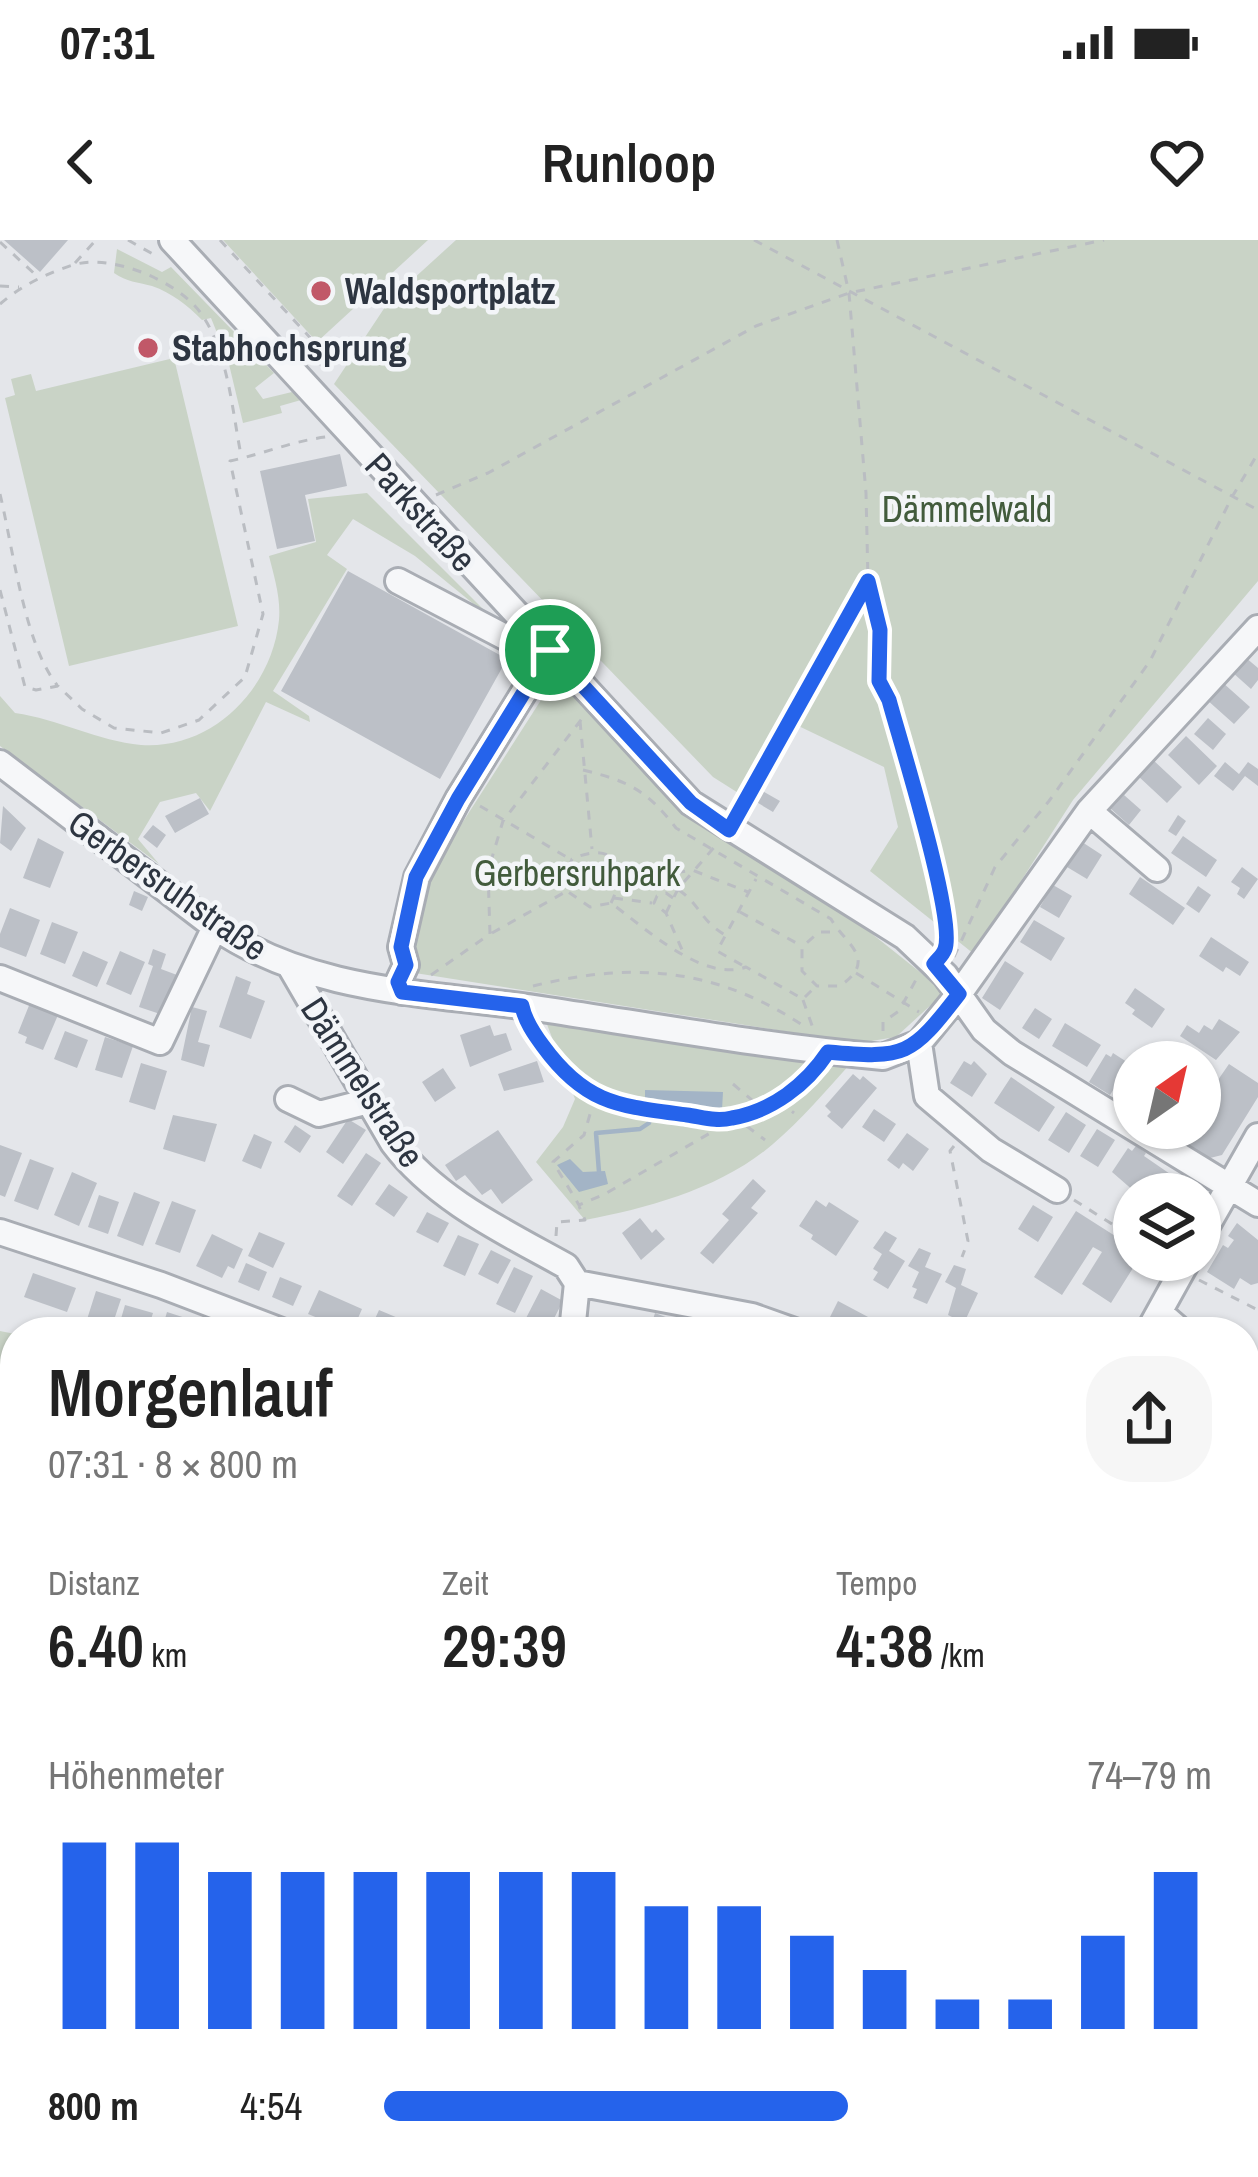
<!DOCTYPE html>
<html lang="de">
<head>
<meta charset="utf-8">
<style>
  :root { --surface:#fff; --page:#f6f6f6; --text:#222; --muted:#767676; --accent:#2563eb }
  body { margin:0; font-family:"Archivo Narrow",sans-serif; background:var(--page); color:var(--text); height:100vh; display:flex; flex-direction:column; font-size:45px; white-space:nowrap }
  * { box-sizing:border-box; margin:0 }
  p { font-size:39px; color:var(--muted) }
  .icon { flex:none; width:66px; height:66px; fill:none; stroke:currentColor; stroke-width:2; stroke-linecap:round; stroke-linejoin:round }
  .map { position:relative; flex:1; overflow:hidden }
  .sheet { position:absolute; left:0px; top:1077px; width:1260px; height:861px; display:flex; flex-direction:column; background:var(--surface); border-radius:48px 48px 0 0; box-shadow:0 3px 9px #0004 }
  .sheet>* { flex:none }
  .needle { width:78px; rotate:34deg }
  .buttons { position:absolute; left:1113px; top:801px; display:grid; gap:24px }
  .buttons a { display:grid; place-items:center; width:108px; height:108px; border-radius:50%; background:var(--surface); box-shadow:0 3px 9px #0004; font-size:60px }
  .pin { position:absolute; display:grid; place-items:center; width:102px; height:102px; color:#fff; margin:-51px; border:6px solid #fff; border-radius:50%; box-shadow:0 3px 12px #0007 }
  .round { display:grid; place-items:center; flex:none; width:126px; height:126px; border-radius:48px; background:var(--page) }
  .summary { display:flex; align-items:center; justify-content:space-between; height:204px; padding:0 48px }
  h1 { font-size:66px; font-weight:600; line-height:90px }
  .metrics { display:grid; grid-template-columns:repeat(3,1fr); gap:18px; height:204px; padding:12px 48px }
  .metrics div { display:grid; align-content:center }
  .metrics b { font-size:60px; font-weight:600 }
  .metrics small { font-size:33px; font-weight:400 }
  .metrics p { font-size:33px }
  .chart { height:336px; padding:24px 48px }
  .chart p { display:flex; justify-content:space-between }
  .chart svg { width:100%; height:216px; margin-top:12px; stroke:var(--accent); stroke-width:6 }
  ul { padding:0 48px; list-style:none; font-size:39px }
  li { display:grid; grid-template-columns:192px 144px 1fr; align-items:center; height:90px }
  li i { height:30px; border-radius:15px; background:var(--accent) }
  .status { display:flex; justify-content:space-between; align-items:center; height:84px; padding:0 60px; background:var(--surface); direction:ltr }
  .status svg { height:33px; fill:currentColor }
  header { display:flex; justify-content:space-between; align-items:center; height:156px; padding:0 48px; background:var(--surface); font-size:54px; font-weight:600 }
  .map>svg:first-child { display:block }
  .green { fill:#c9d3c6 }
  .water { fill:#a3b4c6 }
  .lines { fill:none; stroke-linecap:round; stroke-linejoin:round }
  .stream { stroke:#a3b4c6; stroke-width:4.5 }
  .building { fill:#bcc0c7 }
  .minor-casing { stroke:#a9adb4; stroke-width:30 }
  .path { stroke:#babdc2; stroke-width:3; stroke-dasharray:9 9; stroke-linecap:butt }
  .minor { stroke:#f6f7f9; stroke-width:24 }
  .route-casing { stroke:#fff; stroke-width:24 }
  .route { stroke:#2563eb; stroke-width:15 }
  .poi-dot { fill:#c15868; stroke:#f3f5f8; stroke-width:4.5 }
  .labels { text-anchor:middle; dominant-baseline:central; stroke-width:9; stroke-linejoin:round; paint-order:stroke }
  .poi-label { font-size:36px; font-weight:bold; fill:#2d3541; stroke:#f3f5f8; text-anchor:start }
  .park-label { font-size:36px; fill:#425b3c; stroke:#f3f5f8 }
  .street-label { font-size:36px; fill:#2d3541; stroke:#f3f5f8 }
</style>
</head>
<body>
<div class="status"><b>07:31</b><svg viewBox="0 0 49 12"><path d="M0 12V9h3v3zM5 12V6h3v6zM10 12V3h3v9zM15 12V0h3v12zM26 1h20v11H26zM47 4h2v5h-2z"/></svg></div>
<header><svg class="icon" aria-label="back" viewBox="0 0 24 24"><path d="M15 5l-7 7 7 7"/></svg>Runloop<svg class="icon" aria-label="heart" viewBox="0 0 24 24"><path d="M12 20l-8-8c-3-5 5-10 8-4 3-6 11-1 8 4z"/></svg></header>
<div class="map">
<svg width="1258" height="1937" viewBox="0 0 1258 1937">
  <rect width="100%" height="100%" fill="#e4e6ea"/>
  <path class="green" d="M223 0H428L317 102Z
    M456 0H1258V341L1073 560 974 714 870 631 898 587 884 527 786 480 743 556 713 537 334 144 389 61Z
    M117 9 162 32 171 27 274 133 255 148 263 159 292 152 301 160 280 166 282 173 243 183 228 120 211 78 202 80C187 65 172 53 152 46 137 42 127 42 114 33Z
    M174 118 238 386 69 426 5 158 15 155 11 139 31 134 36 151Z
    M367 253 498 384 415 316 353 279 327 315 347 329 273 451 309 476 310 482 266 462 210 571 196 553 160 562 138 599 159 624 0 506V456L15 473C58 479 98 501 141 505 212 510 272 449 279 380 281 358 274 336 269 316L316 302 308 259Z
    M557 435 686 571 832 662 945 752 896 797 859 803 396 730 427 638Z
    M545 779 851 823C826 851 801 880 773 904 722 948 649 968 585 980L536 922 563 887 575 859Z
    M0 1091 15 1094V1186L0 1168Z"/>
  <path class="water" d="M645 850 723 852 722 870 645 868Z
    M570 919 583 932 605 931 608 944 579 952 557 925Z"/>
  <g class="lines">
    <path class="stream" d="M599 932 596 893 640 889 649 883 650 876
      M0 1249 15 1253
      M1196 1923 1227 1937"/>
  </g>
  <path class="building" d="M4 0H68L40 32Z
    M348 100 356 108 341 123 332 114Z
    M340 214 347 246 305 255 315 301 277 309 260 231Z
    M348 331 507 419 440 539 281 451Z
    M1245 417 1258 428V440L1251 449 1232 432Z
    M1222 442 1250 467 1234 484 1206 459Z
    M1208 478 1226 494 1213 510 1194 494Z
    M1186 496 1217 526 1199 545 1168 515Z
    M1152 519 1182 547 1167 563 1137 535Z
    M1225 522 1239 534 1248 522 1258 529V546L1245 536 1233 551 1214 536Z
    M759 549 780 561 773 572 753 560Z
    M1124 555 1141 570 1129 585 1111 569Z
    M200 558 209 574 175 593 165 576Z
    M3 566 26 588 11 611 0 603Z
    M1178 575 1186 581 1176 596 1168 591Z
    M153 585 166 595 157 608 143 597Z
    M1183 596 1217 620 1206 637 1171 613Z
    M38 598 64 612 50 648 23 638Z
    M1082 602 1102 615 1087 639 1067 627Z
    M1242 627 1258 639 1244 659 1237 654 1240 648 1231 642Z
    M1140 637 1185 668 1173 685 1129 654Z
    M1053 645 1072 656 1059 678 1040 667Z
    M1198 646 1211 655 1199 673 1186 664Z
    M134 651 148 657 142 671 129 665Z
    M10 668 40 680 26 717 0 707V694Z
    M1034 680 1065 698 1051 721 1020 702Z
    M52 682 78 692 65 724 40 714Z
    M1211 697 1249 722 1240 736 1226 727 1223 732 1199 716Z
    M153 709 166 714 161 729 177 735 163 775 139 767 153 726 148 724Z
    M83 711 108 722 97 747 72 736Z
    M120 711 145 722 131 755 106 744Z
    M1005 721 1024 733 1000 770 982 758Z
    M236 736 251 742 247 754 265 761 251 799 219 787Z
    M1135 748 1165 769 1152 788 1132 774 1135 770 1125 763Z
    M30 763 58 775 43 810 25 803 27 797 18 793Z
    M192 767 207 771 198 802 210 805 204 827 181 820Z
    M1035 768 1052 779 1039 799 1022 788Z
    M1219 779 1240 792 1216 820 1180 796 1187 785 1199 793 1204 785 1212 790Z
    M1065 783 1101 805 1087 827 1052 806Z
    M490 785 494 796 506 793 512 810 470 827 460 795Z
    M65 791 88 800 77 828 54 819Z
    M105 797 133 806 122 838 95 830Z
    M1113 813 1130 824 1110 855 1089 842 1106 814 1111 817Z
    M537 821 544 842 504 851 498 834Z
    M964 821 971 825 974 821 987 834 972 857 950 843Z
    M141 823 167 831 155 870 129 862Z
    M1229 824 1258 843V857L1222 915 1210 918 1162 888H1200V866Z
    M443 828 456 848 435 862 422 842Z
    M853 834 860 840 863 836 877 848 842 889 827 876 831 872 825 866Z
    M1130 836 1134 839V868L1117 856Z
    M1011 837 1055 867 1039 892 994 863Z
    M874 869 896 884 884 902 862 887Z
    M1066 872 1086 885 1069 913 1048 900Z
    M173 875 217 884 205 922 163 909Z
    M348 879 366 890 343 924 326 912Z
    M295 885 311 896 300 913 284 902Z
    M1097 889 1115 900 1098 927 1080 916Z
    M498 890 533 940 502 964 491 949 482 955 465 935 456 941 445 925Z
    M907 893 929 909 913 931 903 923 899 929 887 920Z
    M254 894 272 902 261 929 242 921Z
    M0 905 22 913 5 957 0 955Z
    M1136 906 1146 913 1144 916 1173 936 1165 954H1147L1138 948 1135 952 1112 932 1128 908 1132 911Z
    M366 913 381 923 352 966 337 956Z
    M30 919 54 928 38 970 14 961Z
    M72 932 97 943 79 986 54 975Z
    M753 939 766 951 751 968 758 973 713 1024 700 1013 729 980 722 974Z
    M389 944 408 957 394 977 375 964Z
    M1190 944 1214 960 1200 982V954H1184Z
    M134 952 160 962 143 1006 117 996Z
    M99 955 119 962 108 994 88 987Z
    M816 960 826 967 829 962 859 981 836 1016 811 999 813 995 799 986Z
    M172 961 196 970 180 1013 155 1004Z
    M1033 965 1053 977 1038 1002 1018 989Z
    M1076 971 1134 1008V1020H1138L1111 1063 1082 1044 1102 1012 1093 1007 1062 1055 1034 1037Z
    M427 972 449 983 438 1003 416 992Z
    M640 978 652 993 656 989 665 999 641 1020 622 993Z
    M1237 983 1258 1000V1043L1251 1045 1240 1038 1234 1049 1207 1032 1223 1005 1228 1008 1234 1000 1228 996Z
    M885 991 897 998 889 1011 905 1021 888 1049 873 1040 878 1032 873 1029 882 1014 873 1008Z
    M259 992 285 1003 273 1028 248 1016Z
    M212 994 243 1009 234 1029 228 1026 222 1038 196 1026Z
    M458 995 479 1004 465 1036 443 1026Z
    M919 1008 931 1013 925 1027 942 1034 927 1064 913 1058 917 1049 912 1047 919 1032 908 1026Z
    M491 1010 511 1020 498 1044 478 1034Z
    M246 1023 267 1032 259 1051 238 1042Z
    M954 1025 966 1029 961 1045 978 1053 964 1083 948 1075 956 1048 945 1042Z
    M514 1027 533 1036 515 1073 496 1064Z
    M33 1033 76 1048 67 1072 24 1057Z
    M280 1037 302 1046 293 1066 272 1057Z
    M541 1049 563 1061 547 1092 523 1084Z
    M319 1050 362 1069 352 1092 308 1074Z
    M96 1051 121 1059 110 1092H83Z
    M838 1061 870 1078 863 1092H849L828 1081Z
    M125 1065 153 1073 147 1092 118 1089Z
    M379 1070 398 1078 392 1092H369Z
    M167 1072 207 1085 205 1092H161Z
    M655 1073 698 1089 697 1092H649Z
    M1249 1173 1258 1179 1254 1194 1245 1188Z
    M1245 1229 1258 1234V1252L1245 1248Z
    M1245 1266 1258 1267 1255 1327 1245 1319Z
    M1258 1380 1256 1417 1258 1457 1245 1453V1408Z
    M0 1398 13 1400 8 1422 0 1420Z
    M1245 1472 1258 1476V1531L1245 1523Z
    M15 1482V1515L0 1506Z
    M1245 1540 1258 1548V1567L1245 1564Z
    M15 1558V1599L9 1592 0 1601V1573Z
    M1245 1571 1258 1576V1599L1245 1593Z
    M1245 1620 1258 1628V1687L1245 1709Z
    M0 1654 15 1664V1685L7 1697 0 1693Z
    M3 1724 15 1733V1760L8 1770 0 1764Z
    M1245 1755 1258 1766V1798L1245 1789Z
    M2 1855 15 1864V1885L0 1880Z
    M158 1923H283L300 1937H162L167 1930Z
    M548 1923H587L577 1937H560L545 1927Z
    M665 1923H709L695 1937H680Z
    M727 1923H758L774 1937H728L720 1930Z
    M815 1923H839L844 1927 846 1923H886L878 1937H813L809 1933Z
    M926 1923H964L955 1937H946Z
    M1029 1923H1109L1139 1937H1065Z
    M29 1924 48 1937H20Z
    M446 1925 462 1937H437Z"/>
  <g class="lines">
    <g class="minor-casing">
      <path id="minor" d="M172 0 691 563 905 697 945 735 984 790 1012 813 1134 888
        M398 341 545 418
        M0 523 215 687C314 755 434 752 548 770 660 787 771 807 883 817L919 803 959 754 1089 571 1258 388
        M1089 571 1157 629
        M291 728 393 903C436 960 505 992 566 1026L577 1043 572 1092
        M0 738 160 802 215 687
        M402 752 399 740 406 725 401 707 417 637 458 559 550 410
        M919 803 927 856 991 910 1057 950
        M288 859 319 874 369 861
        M1134 888 1258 964
        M0 992 161 1045 284 1092
        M1200 998 1258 896
        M577 1043 752 1076 797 1092
        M1159 1072 1182 1092
        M1148 1092 1188 1020
        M1245 1147 1258 1159
        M1245 1254 1258 1257
        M0 1344 15 1343
        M1245 1386 1258 1360
        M1245 1464 1258 1468
        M0 1519 15 1534
        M1245 1533 1258 1540
        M1245 1605 1258 1613
        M0 1706 15 1716
        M1245 1721 1258 1697
        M1245 1746 1258 1756
        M0 1797 15 1778
        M496 1923 517 1937
        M783 1923 798 1937
        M1136 1923 1162 1937
        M82 1933 92 1937
        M405 1937 416 1923
        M896 1937 905 1923
        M1018 1937 1022 1923"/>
    </g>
    <path class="path" d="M128 0 158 17
      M220 0 328 117 316 129
      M754 0 1258 270
      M837 0 849 53 866 253 868 341 880 390 879 441 889 460C911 540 944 625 946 708
      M0 2 38 37
      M75 23 96 0
      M0 46 19 47
      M0 64C21 46 47 33 73 25 111 13 177 41 200 72 228 110 232 170 241 215
      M0 254C13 308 24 403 57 445
      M436 255 488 233 756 86 849 53 1104 0
      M0 350 25 447 36 450 58 446 82 469 114 488 161 493 199 480 245 437 263 374 230 221C263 214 292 201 326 197
      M580 481 592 609
      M583 530C628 541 647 550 676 588L831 679C845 704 879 719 840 746H817L802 731V707L819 692H838
      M480 566 570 619
      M740 571 867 344
      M623 642 692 630 748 652
      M679 650C701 666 700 680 725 695
      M614 658 652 663
      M673 658 666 653 657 656 654 663 666 673 683 712
      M611 663C630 624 612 601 572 619L565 637 567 651 590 667 611 663C644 687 703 743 746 727L803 759 814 748
      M740 672 800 705
      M666 673 678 649 717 604
      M492 693 567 651
      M954 717 995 627 1049 561 1150 421 1232 257 1258 213
      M742 725 717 711 756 639
      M856 733 919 772
      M431 735 490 694 488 631 503 581 584 476
      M533 746C634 721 716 728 804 786
      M803 760 814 791
      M531 789C548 816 568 843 597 856 658 885 773 893 816 830
      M883 791V782L899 771 918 736
      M733 844 759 866
      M595 857 584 895 553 922 579 965 605 954 736 878 765 900
      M778 860 794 873
      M954 906 950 911 968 1001 962 1017
      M1074 960 1134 998
      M556 996 557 982 585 980 579 966
      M1199 1040 1258 1070
      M0 1174 15 1193
      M1245 1869 1258 1878"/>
    <use href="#minor" class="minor"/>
  </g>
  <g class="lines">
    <g class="route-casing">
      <path id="route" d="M868 341 880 390 879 441 889 460C900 501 956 679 945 709 943 715 938 719 934 724L959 754C911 816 906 819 828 812 806 845 772 871 732 878 716 882 702 877 687 875 620 866 586 865 543 806 534 794 525 781 522 766L402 752 398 742 406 725 401 707 416 637 458 559 550 410 691 563 729 590Z"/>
    </g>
    <use href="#route" class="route"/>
  </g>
  <g class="poi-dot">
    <circle cx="321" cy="51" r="12"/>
    <circle cx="148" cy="108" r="12"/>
  </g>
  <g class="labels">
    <g class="poi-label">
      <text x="345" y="51">Waldsportplatz</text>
      <text x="172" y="108">Stabhochsprung</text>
    </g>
    <g class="park-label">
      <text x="967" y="269">Dämmelwald</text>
      <text x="577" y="633">Gerbersruhpark</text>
    </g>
    <g class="street-label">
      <text transform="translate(421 272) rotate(48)">Parkstraße</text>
      <text transform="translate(168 645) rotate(35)">Gerbersruhstraße</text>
      <text transform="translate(363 842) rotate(57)">Dämmelstraße</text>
    </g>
  </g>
</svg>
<div class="buttons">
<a><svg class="needle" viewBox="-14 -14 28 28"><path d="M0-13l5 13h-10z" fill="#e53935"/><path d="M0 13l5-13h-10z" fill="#767676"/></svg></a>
<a><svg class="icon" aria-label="layers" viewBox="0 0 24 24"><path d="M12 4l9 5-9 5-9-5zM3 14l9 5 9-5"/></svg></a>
</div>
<div class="pin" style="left:550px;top:410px;background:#1e9e55"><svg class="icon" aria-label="arrive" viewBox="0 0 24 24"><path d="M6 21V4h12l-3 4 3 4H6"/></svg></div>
<section class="sheet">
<div class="summary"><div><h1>Morgenlauf</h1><p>07:31 · 8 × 800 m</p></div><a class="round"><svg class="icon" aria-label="share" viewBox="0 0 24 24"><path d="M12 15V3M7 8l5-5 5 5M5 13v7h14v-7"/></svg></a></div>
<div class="metrics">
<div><p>Distanz</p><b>6.40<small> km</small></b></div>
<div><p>Zeit</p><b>29:39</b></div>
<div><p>Tempo</p><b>4:38<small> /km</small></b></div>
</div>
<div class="chart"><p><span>Höhenmeter</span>74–79 m</p>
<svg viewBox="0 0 160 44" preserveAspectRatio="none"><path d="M5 44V6M15 44V6M25 44V12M35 44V12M45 44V12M55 44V12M65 44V12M75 44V12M85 44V19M95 44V19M105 44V25M115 44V32M125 44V38M135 44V38M145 44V25M155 44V12"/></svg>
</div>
<ul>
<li><b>800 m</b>4:54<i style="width:56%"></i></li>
</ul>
</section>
</div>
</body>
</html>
